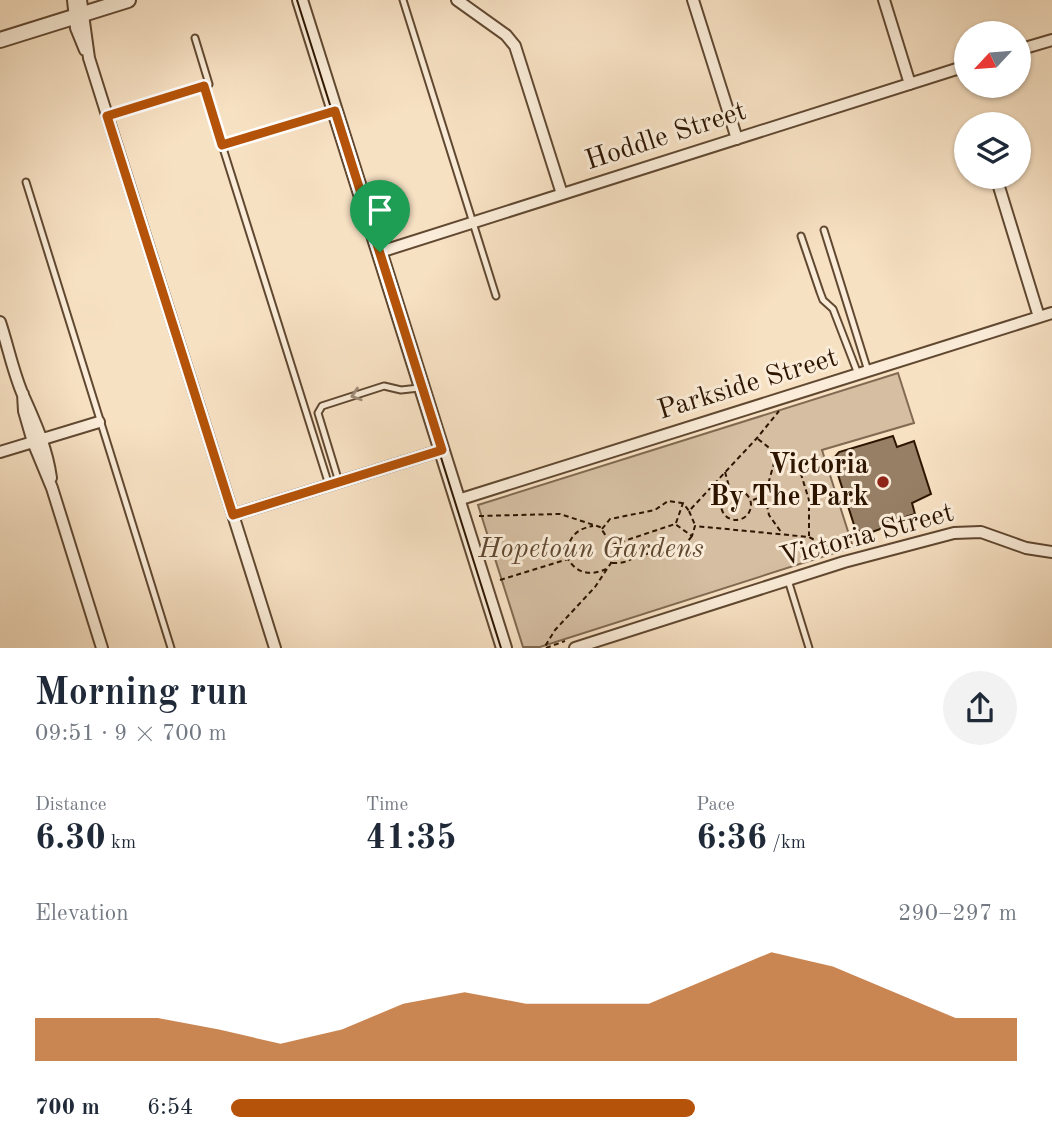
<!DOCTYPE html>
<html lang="en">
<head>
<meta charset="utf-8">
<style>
  :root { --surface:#fff; --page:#f2f2f3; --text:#1f2937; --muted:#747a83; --accent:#b45309 }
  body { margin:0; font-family:"Old Standard TT",serif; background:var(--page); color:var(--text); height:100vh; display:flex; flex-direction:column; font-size:26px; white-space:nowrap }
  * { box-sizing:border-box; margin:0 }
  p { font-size:23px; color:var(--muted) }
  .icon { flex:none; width:38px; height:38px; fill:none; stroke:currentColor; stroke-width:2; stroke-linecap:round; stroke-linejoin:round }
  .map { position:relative; height:648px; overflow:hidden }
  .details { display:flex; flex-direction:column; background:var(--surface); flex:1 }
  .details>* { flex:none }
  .needle { width:46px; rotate:244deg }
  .tools { position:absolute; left:954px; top:21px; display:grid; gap:14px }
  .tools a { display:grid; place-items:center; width:77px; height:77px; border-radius:50%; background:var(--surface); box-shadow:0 2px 5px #0004; font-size:35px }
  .pin { position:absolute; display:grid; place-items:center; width:60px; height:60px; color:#fff; margin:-72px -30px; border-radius:50% 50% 50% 0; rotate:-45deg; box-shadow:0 0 7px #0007 }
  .pin .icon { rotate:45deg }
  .round { display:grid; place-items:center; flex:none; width:74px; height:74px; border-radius:37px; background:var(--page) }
  .head { display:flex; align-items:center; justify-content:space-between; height:119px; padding:0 35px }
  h1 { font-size:38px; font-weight:700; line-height:52px }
  .metrics { display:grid; grid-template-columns:repeat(3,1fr); gap:10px; height:119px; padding:7px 35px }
  .metrics div { display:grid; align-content:center }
  .metrics b { font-size:35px; font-weight:700 }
  .metrics small { font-size:19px; font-weight:400 }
  .metrics p { font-size:19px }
  .chart { height:196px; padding:14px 35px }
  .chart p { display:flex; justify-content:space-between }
  .chart svg { width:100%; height:126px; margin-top:7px; fill:var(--accent); opacity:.7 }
  ul { padding:0 35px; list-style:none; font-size:23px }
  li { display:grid; grid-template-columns:112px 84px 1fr; align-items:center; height:52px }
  li i { height:18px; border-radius:9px; background:var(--accent) }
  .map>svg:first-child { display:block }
  .green { fill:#d5bea2; stroke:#816a51; stroke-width:2 }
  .building { fill:#967f65; stroke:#2d1500; stroke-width:2 }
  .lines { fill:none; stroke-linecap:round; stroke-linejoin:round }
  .service-casing { stroke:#604831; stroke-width:9 }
  .minor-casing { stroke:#604831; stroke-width:14 }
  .tertiary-casing { stroke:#604831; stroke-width:18 }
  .path { stroke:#2d1500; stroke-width:2; stroke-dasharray:5 3.5; stroke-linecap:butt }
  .service { stroke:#faecd8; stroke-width:5 }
  .minor { stroke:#faecd8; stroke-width:10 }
  .tertiary { stroke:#faecd8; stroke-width:14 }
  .tram { stroke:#2d1500; stroke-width:2 }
  .oneway { stroke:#9e8b77 }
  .route-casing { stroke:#fff; stroke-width:14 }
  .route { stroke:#b45309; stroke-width:9 }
  .poi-dot { fill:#8f2418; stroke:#faecd8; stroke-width:2.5 }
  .labels { text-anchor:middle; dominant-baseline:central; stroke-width:6; stroke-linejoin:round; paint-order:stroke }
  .street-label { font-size:28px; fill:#2d1500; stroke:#faecd8 }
  .poi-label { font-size:28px; font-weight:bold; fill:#2d1500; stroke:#faecd8; text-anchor:end }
  .park-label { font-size:28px; font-style:italic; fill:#5f4831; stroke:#faecd8 }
</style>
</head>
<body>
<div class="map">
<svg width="1052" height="648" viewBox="0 0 1052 648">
  <rect width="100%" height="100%" fill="#f7e1c3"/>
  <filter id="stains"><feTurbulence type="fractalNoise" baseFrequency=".00286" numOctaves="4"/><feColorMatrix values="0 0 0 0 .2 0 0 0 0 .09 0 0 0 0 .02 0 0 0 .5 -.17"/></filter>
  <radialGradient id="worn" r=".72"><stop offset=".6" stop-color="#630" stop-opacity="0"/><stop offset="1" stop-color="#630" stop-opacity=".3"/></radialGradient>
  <path class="green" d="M898 373 914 423 822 450 853 547 540 647H523L478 505Z"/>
  <path class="building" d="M893 436 897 447 914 441 931 494 912 503 915 514 890 522 891 525 864 535 855 528 833 459 839 452Z"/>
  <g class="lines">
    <g class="service-casing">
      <path id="service" d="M403 0 496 296
        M195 38 209 84 204 86
        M107 116 204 86 222 145
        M26 182 171 648
        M824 230 868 371
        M801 236 820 292 823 300 833 309 858 374
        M339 482 318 413 322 406 384 386 401 390 419 388
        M329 485 222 145 332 112
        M788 580 809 648"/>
    </g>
    <g class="minor-casing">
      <path id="minor" d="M73 0 76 28 85 50
        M81 0 89 58 275 648
        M457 0 506 35 515 46 562 194
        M693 0 737 139
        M884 0 910 84
        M1018 50 1052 40
        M996 177 1039 317
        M380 252 966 66
        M0 322C8 346 13 372 23 395 35 422 47 448 51 478
        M23 394 24 411 33 442 52 488 102 648
        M0 452 99 422
        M458 500 1052 313
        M233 515 442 450
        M575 648 844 562 954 533 981 532 1026 548 1052 552"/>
    </g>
    <g class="tertiary-casing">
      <path id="tertiary" d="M300 0 504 648
        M0 40 128 0"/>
    </g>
    <path class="path" d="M758 439 777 454 796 458 809 500V536
      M725 472 730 490
      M721 505a15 15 0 1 1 30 0a15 15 0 1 1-30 0Z
      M765 496 769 515 781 532
      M753 500 765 495 776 456
      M689 511 695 525
      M479 516 560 514 600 527 612 545 611 563 595 587 555 630 544 648
      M676 523 683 503 689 511 757 438 779 411
      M602 529 610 519 655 510 668 501 682 503
      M612 545 675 524 692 536 695 526 809 537 839 553
      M567 558C567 539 575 529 593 526
      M612 563C631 564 631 556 645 554 655 552 662 557 671 548L681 550 692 536
      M500 580 568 559C577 574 591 576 606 569
      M546 648 565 641"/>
    <use href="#service" class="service"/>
    <use href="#minor" class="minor"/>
    <use href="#tertiary" class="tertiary"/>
    <path class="tram" d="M297 0 501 648"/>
  </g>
  <defs><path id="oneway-chevron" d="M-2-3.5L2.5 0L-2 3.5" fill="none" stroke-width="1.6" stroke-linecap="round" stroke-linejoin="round" transform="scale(1.75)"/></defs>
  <use class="oneway" href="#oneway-chevron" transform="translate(356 395) rotate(162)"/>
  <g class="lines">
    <g class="route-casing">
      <path id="route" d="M204 86 222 145 335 111 442 450 233 515 107 116Z"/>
    </g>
    <use href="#route" class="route"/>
  </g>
  <circle class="poi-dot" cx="883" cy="482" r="7"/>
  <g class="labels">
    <g class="street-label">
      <text transform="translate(666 137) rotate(-18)">Hoddle Street</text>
      <text transform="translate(748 385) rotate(-17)">Parkside Street</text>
      <text transform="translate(867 536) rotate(-15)">Victoria Street</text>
    </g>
    <g class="poi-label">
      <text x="869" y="466">Victoria<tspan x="869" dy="32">By The Park</tspan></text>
    </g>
    <g class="park-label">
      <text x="591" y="550">Hopetoun Gardens</text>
    </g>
  </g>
  <rect width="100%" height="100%" filter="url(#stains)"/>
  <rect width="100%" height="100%" fill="url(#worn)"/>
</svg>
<div class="tools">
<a><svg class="needle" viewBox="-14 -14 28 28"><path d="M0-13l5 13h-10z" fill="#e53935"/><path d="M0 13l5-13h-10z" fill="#747a83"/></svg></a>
<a><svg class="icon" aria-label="layers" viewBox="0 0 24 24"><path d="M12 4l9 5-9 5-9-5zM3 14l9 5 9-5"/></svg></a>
</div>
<div class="pin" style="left:380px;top:252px;background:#1e9e55"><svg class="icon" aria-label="arrive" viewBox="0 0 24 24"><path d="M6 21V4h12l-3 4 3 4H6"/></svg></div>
</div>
<section class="details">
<div class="head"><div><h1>Morning run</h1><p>09:51 · 9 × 700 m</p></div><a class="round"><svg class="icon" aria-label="share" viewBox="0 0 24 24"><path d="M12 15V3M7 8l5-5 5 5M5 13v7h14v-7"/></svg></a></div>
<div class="metrics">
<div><p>Distance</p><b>6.30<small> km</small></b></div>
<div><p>Time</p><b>41:35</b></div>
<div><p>Pace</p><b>6:36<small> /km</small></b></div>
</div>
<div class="chart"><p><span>Elevation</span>290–297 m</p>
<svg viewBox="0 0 160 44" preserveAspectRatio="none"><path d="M0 44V29L10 29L20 29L30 33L40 38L50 33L60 24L70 20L80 24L90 24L100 24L110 15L120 6L130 11L140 20L150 29L160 29V44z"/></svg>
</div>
<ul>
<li><b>700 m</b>6:54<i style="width:59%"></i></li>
</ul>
</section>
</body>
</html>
